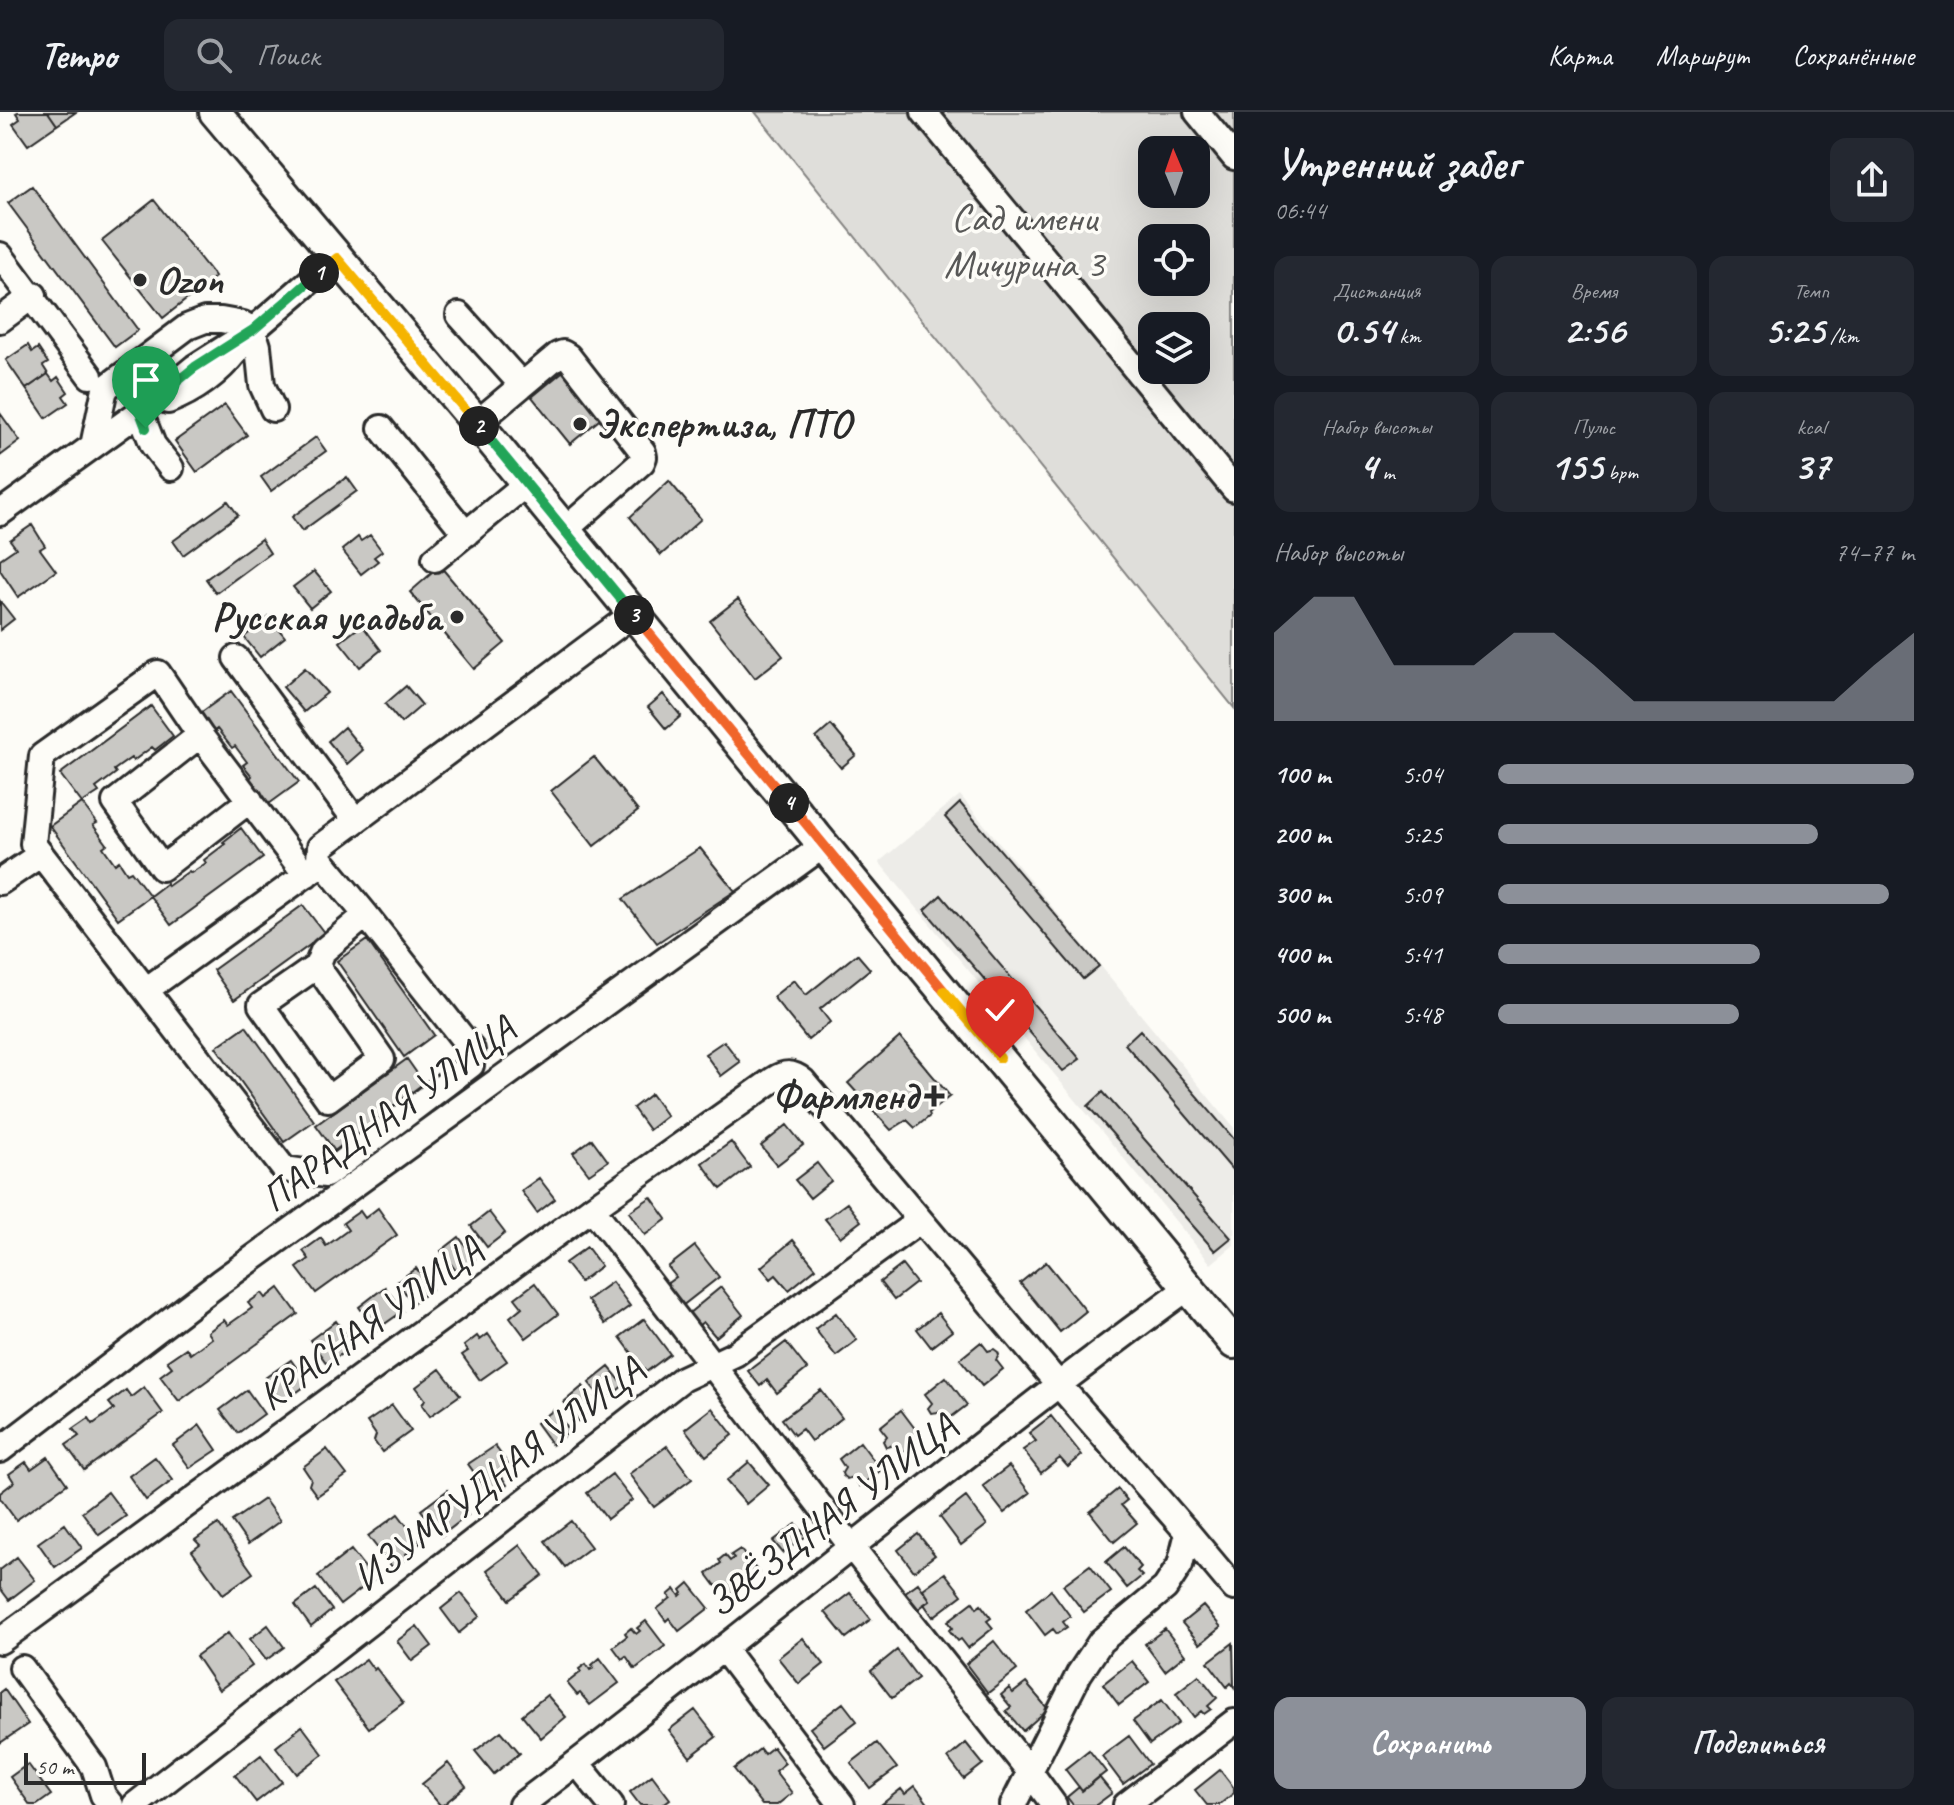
<!DOCTYPE html>
<html lang="ru">
<head>
<meta charset="utf-8">
<style>
  :root { --surface:#171b24; --page:#242831; --text:#f1f3f6; --muted:#9ea1a6; --line:#363941; --accent:#8c9099 }
  body { margin:0; font-family:Caveat,sans-serif; background:var(--page); color:var(--text); height:100vh; display:flex; flex-direction:column; font-size:30px; white-space:nowrap }
  * { box-sizing:border-box; margin:0 }
  p { font-size:26px; color:var(--muted) }
  .icon { flex:none; width:44px; height:44px; fill:none; stroke:currentColor; stroke-width:2; stroke-linecap:round; stroke-linejoin:round }
  .map { position:relative; flex:1; overflow:hidden }
  .sheet { display:flex; flex-direction:column; background:var(--surface); width:720px }
  .sheet>* { flex:none }
  .needle { width:52px; rotate:358deg }
  .tools { position:absolute; left:1138px; top:24px; display:grid; gap:16px }
  .tools a { display:grid; place-items:center; width:72px; height:72px; border-radius:16px; background:var(--surface); box-shadow:0 8px 32px #0002; font-size:40px }
  .scale { position:absolute; left:24px; bottom:20px; width:122px; box-sizing:border-box; padding-left:8px; border:4px solid #2b2b2b; border-top:0; font-size:22px; line-height:28px; white-space:nowrap; color:#2b2b2b; -webkit-text-stroke:6px #fdfcf7; paint-order:stroke }
  .pin { position:absolute; display:grid; place-items:center; width:68px; height:68px; color:#fff; margin:-82px -34px; border-radius:50% 50% 50% 0; rotate:-45deg; box-shadow:0 0 8px #0007 }
  .pin .icon { rotate:45deg }
  .km { position:absolute; width:40px; height:40px; margin:-20px; border-radius:50%; background:#222; color:#fff; font-size:22px; line-height:40px; text-align:center }
  .round { display:grid; place-items:center; flex:none; width:84px; height:84px; border-radius:16px; background:var(--page) }
  .head { display:flex; align-items:center; justify-content:space-between; height:136px; padding:0 40px }
  h1 { font-size:44px; font-weight:800; line-height:60px }
  .metrics { display:grid; grid-template-columns:repeat(3,1fr); gap:12px; height:136px; padding:8px 40px }
  .metrics div { display:grid; align-content:center; border-radius:16px; background:var(--page); text-align:center }
  .metrics b { font-size:40px; font-weight:800 }
  .metrics small { font-size:22px; font-weight:400 }
  .metrics p { font-size:22px }
  .chart { height:224px; padding:16px 40px }
  .chart p { display:flex; justify-content:space-between }
  .chart svg { width:100%; height:144px; margin-top:8px; fill:var(--accent); opacity:.7 }
  .action { display:flex; gap:16px; margin-top:auto; padding:16px 40px }
  .action a { flex:1; height:92px; border-radius:16px; background:var(--accent); color:#fff; font-size:32px; font-weight:800; line-height:92px; text-align:center }
  .action a+a { background:var(--page); color:var(--text) }
  ul { padding:0 40px; list-style:none; font-size:26px }
  li { display:grid; grid-template-columns:128px 96px 1fr; align-items:center; height:60px }
  li i { height:20px; border-radius:10px; background:var(--accent) }
  header { display:flex; align-items:center; gap:48px; box-sizing:border-box; height:112px; padding:0 40px; background:var(--surface); border-bottom:2px solid var(--line) }
  header strong { font-size:38px }
  nav { display:flex; gap:44px; margin-inline-start:auto; font-size:28px }
  .search { width:560px; height:72px; background:var(--page); display:flex; align-items:center; gap:20px; box-sizing:border-box; padding:0 28px; border-radius:16px; color:var(--muted); font-size:30px }
  main { display:flex; flex:1; min-height:0 }
  .map>svg:first-child { display:block }
  .built { fill:#edece8 }
  .green { fill:#dfdeda; stroke:#858482; stroke-width:2; fill-rule:evenodd }
  .building { fill:#c9c8c4; stroke:#2b2b2b; stroke-width:2 }
  .lines { fill:none; stroke-linecap:round; stroke-linejoin:round }
  .minor-casing { stroke:#2b2b2b; stroke-width:30 }
  .major-casing { stroke:#2b2b2b; stroke-width:36 }
  .minor { stroke:#fdfcf7; stroke-width:24 }
  .major { stroke:#fdfcf7; stroke-width:30 }
  .split-1-casing { stroke:#fff; stroke-width:16 }
  .split-2-casing { stroke:#fff; stroke-width:16 }
  .split-3-casing { stroke:#fff; stroke-width:16 }
  .split-4-casing { stroke:#fff; stroke-width:16 }
  .split-5-casing { stroke:#fff; stroke-width:16 }
  .split-6-casing { stroke:#fff; stroke-width:16 }
  .split-1 { stroke:#22a559; stroke-width:10 }
  .split-2 { stroke:#f5b400; stroke-width:10 }
  .split-3 { stroke:#22a559; stroke-width:10 }
  .split-4 { stroke:#f0652b; stroke-width:10 }
  .split-5 { stroke:#f0652b; stroke-width:10 }
  .split-6 { stroke:#f5b400; stroke-width:10 }
  .poi-dot { fill:#2b2b2b; stroke:#fdfcf7; stroke-width:3 }
  .labels { text-anchor:middle; dominant-baseline:central; stroke-width:7; stroke-linejoin:round; paint-order:stroke }
  .park-label { font-size:40px; fill:#585857; stroke:#fdfcf7 }
  .poi-label { font-size:40px; font-weight:bold; fill:#2b2b2b; stroke:#fdfcf7; text-anchor:start }
  .street-label { font-size:40px; fill:#2b2b2b; stroke:#fdfcf7 }
</style>
</head>
<body>
<header>
<strong>Tempo</strong>
<div class="search"><svg class="icon" aria-label="search" viewBox="0 0 24 24"><circle cx="10" cy="10" r="6"/><path d="M15 15l6 6"/></svg>Поиск</div>
<nav><a>Карта</a><a>Маршрут</a><a>Сохранённые</a></nav>
</header>
<main>
<div class="map">
<svg width="1234" height="1693" viewBox="0 0 1234 1693">
  <rect width="100%" height="100%" fill="#fdfcf7"/>
  <filter id="ink" filterUnits="userSpaceOnUse"><feTurbulence type="fractalNoise" baseFrequency=".0125" numOctaves="2"/><feDisplacementMap in="SourceGraphic" scale="16" xChannelSelector="R" yChannelSelector="G"/><feConvolveMatrix kernelMatrix="1 2 1 2 8 2 1 2 1" color-interpolation-filters="sRGB"/></filter>
  <g filter="url(#ink)">
    <path class="built" d="M960 683 1234 1016V1133L1211 1152 879 750Z"/>
    <path class="green" d="M755 0H1234V596ZM1152 38H1196V82H1152ZM1152 126H1196V170H1152ZM1152 214H1196V258H1152Z"/>
    <path class="building" d="M18 0H48L57 13 28 33 13 12 20 7 16 1Z
      M48 0H76L57 13Z
      M32 74 138 218 115 235 8 91Z
      M154 88 215 165 163 206 102 129Z
      M28 233 32 240 38 236 48 251 43 254 48 262 26 277 6 248Z
      M567 256 605 303 570 332 532 285Z
      M48 262 53 269 58 265 68 280 63 284 68 291 46 306 26 277Z
      M225 293 247 323 197 360 175 329Z
      M0 301 20 329 0 344Z
      M316 325 326 339 271 379 261 365Z
      M347 365 357 379 302 419 292 405Z
      M669 369 701 407 661 443 630 405Z
      M228 389 238 403 183 443 173 429Z
      M32 413 45 434 40 437 56 459 18 485 0 458V447L16 436 10 428Z
      M370 423 382 439 374 445 378 449 361 462 342 438 358 425 361 429Z
      M261 427 270 441 216 481 206 467Z
      M440 454 505 531 474 557 410 480Z
      M314 459 331 479 310 496 293 475Z
      M738 487 783 544 755 566 710 509Z
      M0 489 14 507 0 518Z
      M269 505 285 525 260 545 244 525Z
      M362 513 381 538 360 555 340 530Z
      M305 556 327 581 304 600 283 575Z
      M406 574 422 593 401 611 385 592Z
      M231 579 299 670 269 692 249 667 252 664 243 653 247 650 235 634 232 636 217 617 213 620 199 602Z
      M663 582 681 604 666 617 648 595Z
      M151 594 173 624 155 638 152 635 133 649 131 646 114 658 116 661 96 676 99 680 82 691 60 662Z
      M831 613 856 643 841 656 816 626Z
      M344 615 363 638 347 652 328 629Z
      M594 645 638 699 594 734 551 679Z
      M82 691 97 711 93 713 107 732 103 735 115 752 119 749 127 761 131 759 150 784 118 807 50 714Z
      M960 691 1099 854 1083 867 945 705Z
      M241 716 263 746 171 813 150 784 167 771 168 774 189 759 191 761 206 751 204 748 225 732 223 730Z
      M700 736 735 779 657 831 623 787Z
      M941 783 1080 947 1063 959 925 798Z
      M303 793 325 822 234 888 213 858Z
      M367 828 434 923 404 945 337 849Z
      M857 842 870 857 820 897 830 910 808 928 773 885 794 868 806 883Z
      M246 914 314 1009 284 1030 216 935Z
      M1140 918 1234 1027V1060L1125 932Z
      M900 925 950 984 929 1001 930 1004 915 1016 907 1008 891 1018 848 971Z
      M724 929 740 950 721 964 705 942Z
      M407 947 428 977 337 1042 316 1013Z
      M1103 980 1231 1126 1215 1139 1088 994Z
      M651 982 667 1004 649 1018 633 996Z
      M787 1013 803 1033 777 1053 761 1034Z
      M592 1027 608 1049 589 1062 573 1041Z
      M731 1030 750 1055 721 1077 702 1051Z
      M817 1051 831 1069 810 1086 795 1068Z
      M539 1066 555 1087 537 1101 521 1079Z
      M651 1085 667 1107 645 1123 629 1100Z
      M847 1091 861 1109 840 1125 825 1107Z
      M378 1096 397 1123 316 1181 297 1156 309 1147 303 1139 321 1126 326 1134 348 1118 343 1111 360 1099 365 1106Z
      M489 1100 505 1121 487 1135 471 1114Z
      M459 1125 475 1147 457 1160 441 1139Z
      M793 1128 816 1156 789 1178 776 1163 771 1167 761 1155Z
      M695 1134 719 1165 682 1194 665 1173 676 1165 668 1155Z
      M587 1135 601 1154 580 1170 565 1151Z
      M1046 1150 1086 1199 1060 1220 1020 1171Z
      M902 1153 916 1171 894 1188 880 1170Z
      M416 1156 432 1177 413 1191 397 1170Z
      M612 1170 630 1194 605 1212 587 1188Z
      M535 1171 558 1202 526 1226 510 1205 522 1195 515 1186Z
      M385 1175 403 1199 376 1218 359 1195Z
      M721 1175 743 1203 716 1225 703 1210 698 1214 688 1202Z
      M279 1176 298 1202 179 1289 160 1264 172 1255 167 1249 186 1236 190 1242 212 1226 208 1220 224 1208 228 1213 252 1196 248 1191 262 1181 266 1186Z
      M836 1201 857 1228 836 1244 815 1217Z
      M938 1201 952 1219 931 1235 917 1217Z
      M644 1207 670 1242 646 1260 620 1225Z
      M336 1209 354 1233 327 1252 310 1228Z
      M488 1222 507 1249 480 1268 462 1243 468 1239 464 1234 477 1224 480 1228Z
      M786 1230 807 1257 777 1281 767 1268 760 1274 748 1259Z
      M981 1230 988 1239 994 1237 998 1240 999 1243 996 1248 1003 1257 982 1274 960 1247Z
      M291 1248 308 1272 282 1291 265 1266Z
      M609 1255 624 1273 604 1289 589 1271Z
      M440 1257 460 1283 430 1304 422 1293 425 1287 416 1275Z
      M946 1265 967 1293 946 1309 939 1300 931 1301 928 1296 932 1291 925 1282Z
      M583 1274 598 1293 579 1309 564 1290Z
      M144 1275 163 1301 84 1358 66 1333 79 1324 73 1317 89 1306 93 1312 114 1297 109 1291 126 1278 131 1285Z
      M247 1278 264 1302 238 1321 220 1298Z
      M821 1278 842 1306 811 1329 802 1317 794 1323 782 1307Z
      M392 1293 411 1319 382 1340 374 1329 376 1323 367 1310Z
      M712 1296 733 1323 706 1344 685 1317Z
      M554 1298 570 1319 552 1333 536 1311Z
      M901 1298 922 1326 901 1342 894 1333 886 1335 883 1329 887 1324 880 1315Z
      M1051 1304 1082 1343 1068 1355 1060 1346 1041 1361 1023 1338 1036 1329 1029 1321Z
      M200 1313 217 1338 190 1356 173 1333Z
      M860 1330 881 1358 860 1374 853 1365 847 1367 843 1364 842 1361 845 1356 839 1347Z
      M495 1334 508 1352 498 1359 507 1373 491 1384 468 1352Z
      M667 1334 692 1367 654 1395 629 1362Z
      M327 1337 347 1363 317 1384 309 1373 311 1367 303 1355Z
      M48 1345 67 1372 16 1408 0 1386V1381L14 1370 9 1362 26 1350 31 1357Z
      M155 1345 173 1368 146 1388 129 1364Z
      M749 1350 769 1373 746 1392 726 1369Z
      M1009 1354 1030 1381 1004 1401 983 1374Z
      M612 1362 632 1388 607 1407 587 1381Z
      M1118 1377 1127 1388 1121 1393 1137 1411 1114 1430 1090 1400Z
      M448 1378 468 1403 441 1424 421 1398Z
      M108 1380 126 1404 99 1423 82 1400Z
      M966 1385 987 1413 961 1433 940 1405Z
      M264 1387 280 1409 248 1432 232 1409Z
      M398 1402 420 1431 406 1442 408 1445 393 1456 368 1424Z
      M571 1409 591 1435 565 1455 545 1429Z
      M65 1412 82 1436 55 1455 38 1431Z
      M218 1412 253 1461 223 1482 192 1439 200 1433 195 1428Z
      M796 1412 806 1424 783 1441 773 1429Z
      M918 1422 935 1443 914 1459 898 1438Z
      M520 1433 543 1463 510 1488 487 1458Z
      M1124 1435 1141 1455 1137 1459 1142 1464 1127 1476 1106 1450Z
      M740 1437 759 1461 729 1484 720 1472 716 1474 707 1462 721 1451 719 1448 725 1443 730 1449 734 1446 731 1443Z
      M351 1438 374 1467 340 1493 318 1464Z
      M17 1445 35 1468 9 1488 0 1476V1458Z
      M1090 1453 1111 1480 1084 1500 1063 1473Z
      M945 1461 962 1483 933 1505 924 1492 930 1488 923 1477Z
      M689 1471 709 1496 679 1519 669 1506 666 1509 657 1497 671 1486 668 1483 675 1477 680 1484 683 1481 681 1478Z
      M918 1471 930 1488 917 1498 904 1481Z
      M316 1477 332 1498 311 1515 295 1493Z
      M1051 1478 1070 1504 1063 1510 1067 1515 1057 1522 1053 1517 1045 1523 1026 1498Z
      M461 1481 480 1504 459 1521 441 1497Z
      M850 1481 871 1507 846 1526 825 1500Z
      M973 1490 977 1496 981 1493 991 1506 987 1509 993 1516 968 1536 961 1527 958 1529 949 1518 953 1516 948 1509Z
      M1203 1494 1221 1515 1200 1532 1182 1511Z
      M646 1509 665 1534 635 1557 626 1544 622 1547 613 1535 627 1524 625 1521 631 1516 636 1522 640 1519 637 1516Z
      M268 1513 284 1535 266 1548 250 1527Z
      M417 1514 432 1534 412 1549 397 1529Z
      M1165 1517 1185 1543 1165 1559 1145 1532Z
      M228 1521 252 1554 219 1578 196 1544Z
      M803 1526 824 1552 799 1572 778 1546Z
      M994 1529 1017 1558 988 1581 966 1552Z
      M1233 1531 1234 1575 1231 1571 1227 1575 1208 1550Z
      M897 1538 918 1566 892 1586 871 1559Z
      M600 1546 619 1571 590 1593 580 1581 577 1583 567 1571 581 1560 579 1557 586 1552 590 1558 594 1556 592 1553Z
      M366 1547 374 1558 376 1556 403 1591 369 1616 334 1570Z
      M1132 1549 1149 1570 1119 1593 1103 1572Z
      M1199 1563 1217 1586 1208 1594 1211 1597 1204 1602 1201 1599 1194 1605 1176 1581Z
      M1026 1571 1048 1597 1023 1619 1006 1599 1011 1595 1001 1583 1009 1576 1013 1581Z
      M4 1577 28 1612 0 1631V1580Z
      M547 1583 566 1605 541 1626 522 1603Z
      M1162 1588 1179 1611 1150 1632 1133 1609Z
      M843 1591 857 1609 824 1634 810 1616Z
      M695 1598 716 1625 690 1645 669 1618Z
      M302 1614 323 1642 297 1662 276 1635Z
      M501 1619 520 1641 494 1662 475 1639Z
      M1129 1624 1150 1652 1123 1672 1102 1644Z
      M877 1631 897 1656 870 1676 851 1651Z
      M966 1631 983 1652 964 1667 948 1646Z
      M773 1635 785 1651 775 1659 792 1681 777 1693H762L734 1657 760 1637 764 1642Z
      M1089 1638 1106 1660 1082 1679 1065 1657Z
      M261 1643 282 1670 256 1690 235 1663Z
      M448 1651 466 1674 443 1693H440L422 1672Z
      M28 1652 51 1683 37 1693H30L10 1665Z
      M1220 1658 1234 1676V1681L1219 1693H1207L1195 1678Z
      M652 1663 670 1687 662 1693H640L630 1680Z
      M1099 1665 1112 1681 1096 1693H1073L1067 1685 1079 1675 1082 1679Z
      M915 1674 929 1693 882 1692 901 1677 905 1682Z"/>
    <g class="lines">
      <g class="minor-casing">
        <path id="minor" d="M924 0 1234 377
          M1197 0 1234 45
          M0 143 90 264
          M459 203 522 273
          M0 208 34 183
          M168 289C197 278 218 262 237 238
          M140 300 153 333 171 356
          M477 311 558 243 563 241 568 244 643 340 644 345 642 350 565 418
          M381 316 466 422
          M93 334 104 281 107 275 187 215 205 208H221L243 212 253 218 258 234 262 273 273 297
          M0 401 140 300 195 255 253 218 337 146
          M435 447 526 372
          M236 546 355 708
          M200 623 158 561 42 644 33 732 284 1057 326 1063 471 953 472 938 366 803 319 746 320 735 633 502
          M250 688 162 756 115 690 200 623 306 763
          M0 770 41 742
          M317 854 382 947 328 987 261 893 317 854 323 839 366 803
          M146 878 319 753
          M592 1096 851 1434 1030 1660 1054 1693
          M0 1338 220 1170 824 733
          M1188 1421 1234 1476
          M0 1529 592 1096 773 968C785 960 793 960 803 969L1059 1273 1188 1421 1180 1453 1165 1476 1101 1529 1079 1562 1013 1693
          M723 1536 842 1693
          M22 1556 94 1655 103 1683 111 1693
          M577 1651 611 1693
          M135 1693 682 1267 735 1242 919 1109
          M521 1693C746 1524 961 1341 1189 1175
          M1126 1693 1234 1610"/>
      </g>
      <g class="major-casing">
        <path id="major" d="M215 0 477 311 897 823 1234 1231"/>
      </g>
      <use href="#minor" class="minor"/>
      <use href="#major" class="major"/>
    </g>
  </g>
  <g class="lines" filter="url(#ink)">
    <g class="split-1-casing">
      <path id="split-1" d="M146 316 140 300 195 255 253 218 319 161"/>
    </g>
    <g class="split-2-casing">
      <path id="split-2" d="M319 161 337 146 479 314"/>
    </g>
    <g class="split-3-casing">
      <path id="split-3" d="M479 314 634 503"/>
    </g>
    <g class="split-4-casing">
      <path id="split-4" d="M634 503 789 691"/>
    </g>
    <g class="split-5-casing">
      <path id="split-5" d="M789 691 944 879"/>
    </g>
    <g class="split-6-casing">
      <path id="split-6" d="M944 879 1000 946"/>
    </g>
    <use href="#split-1" class="split-1"/>
    <use href="#split-2" class="split-2"/>
    <use href="#split-3" class="split-3"/>
    <use href="#split-4" class="split-4"/>
    <use href="#split-5" class="split-5"/>
    <use href="#split-6" class="split-6"/>
  </g>
  <g class="poi-dot">
    <circle cx="140" cy="168" r="8"/>
    <circle cx="580" cy="312" r="8"/>
    <circle cx="457" cy="505" r="8"/>
    <path d="M930 972h8v8h8v8h-8v8h-8v-8h-8v-8h8z"/>
  </g>
  <g class="labels">
    <g class="park-label">
      <text x="1024" y="106">Сад имени<tspan x="1024" dy="46">Мичурина 3</tspan></text>
    </g>
    <g class="poi-label">
      <text x="156" y="168">Ozon</text>
      <text x="596" y="312">Экспертиза, ПТО</text>
      <text x="441" y="505" text-anchor="end">Русская усадьба</text>
      <text x="918" y="984" text-anchor="end">Фармленд</text>
    </g>
    <g class="street-label">
      <text transform="translate(388 1002) rotate(-36)">ПАРАДНАЯ УЛИЦА</text>
      <text transform="translate(370 1211) rotate(-36)">КРАСНАЯ УЛИЦА</text>
      <text transform="translate(498 1362) rotate(-38)">ИЗУМРУДНАЯ УЛИЦА</text>
      <text transform="translate(831 1403) rotate(-38)">ЗВЁЗДНАЯ УЛИЦА</text>
    </g>
  </g>
</svg>
<div class="tools">
<a><svg class="needle" viewBox="-14 -14 28 28"><path d="M0-13l5 13h-10z" fill="#e53935"/><path d="M0 13l5-13h-10z" fill="#9ea1a6"/></svg></a>
<a><svg class="icon" aria-label="locate" viewBox="0 0 24 24"><circle cx="12" cy="12" r="6"/><path d="M12 2v4M12 18v4M2 12h4M18 12h4"/></svg></a>
<a><svg class="icon" aria-label="layers" viewBox="0 0 24 24"><path d="M12 4l9 5-9 5-9-5zM3 14l9 5 9-5"/></svg></a>
</div>
<div class="scale">50 m</div>
<div class="pin" style="left:146px;top:316px;background:#1e9e55"><svg class="icon" aria-label="arrive" viewBox="0 0 24 24"><path d="M6 21V4h12l-3 4 3 4H6"/></svg></div>
<div class="pin" style="left:1000px;top:946px;background:#d93025"><svg class="icon" aria-label="check" viewBox="0 0 24 24"><path d="M5 12l5 5 9-10"/></svg></div>
<b class="km" style="left:319px;top:161px">1</b>
<b class="km" style="left:479px;top:314px">2</b>
<b class="km" style="left:634px;top:503px">3</b>
<b class="km" style="left:789px;top:691px">4</b>
</div>
<section class="sheet">
<div class="head"><div><h1>Утренний забег</h1><p>06:44</p></div><a class="round"><svg class="icon" aria-label="share" viewBox="0 0 24 24"><path d="M12 15V3M7 8l5-5 5 5M5 13v7h14v-7"/></svg></a></div>
<div class="metrics">
<div><p>Дистанция</p><b>0.54<small> km</small></b></div>
<div><p>Время</p><b>2:56</b></div>
<div><p>Темп</p><b>5:25<small> /km</small></b></div>
</div>
<div class="metrics">
<div><p>Набор высоты</p><b>4<small> m</small></b></div>
<div><p>Пульс</p><b>155<small> bpm</small></b></div>
<div><p>kcal</p><b>37</b></div>
</div>
<div class="chart"><p><span>Набор высоты</span>74–77 m</p>
<svg viewBox="0 0 160 44" preserveAspectRatio="none"><path d="M0 44V17L10 6L20 6L30 27L40 27L50 27L60 17L70 17L80 27L90 38L100 38L110 38L120 38L130 38L140 38L150 27L160 17V44z"/></svg>
</div>
<ul>
<li><b>100 m</b>5:04<i style="width:100%"></i></li>
<li><b>200 m</b>5:25<i style="width:77%"></i></li>
<li><b>300 m</b>5:09<i style="width:94%"></i></li>
<li><b>400 m</b>5:41<i style="width:63%"></i></li>
<li><b>500 m</b>5:48<i style="width:58%"></i></li>
</ul>
<div class="action"><a>Сохранить</a><a>Поделиться</a></div>
</section>
</main>
</body>
</html>
